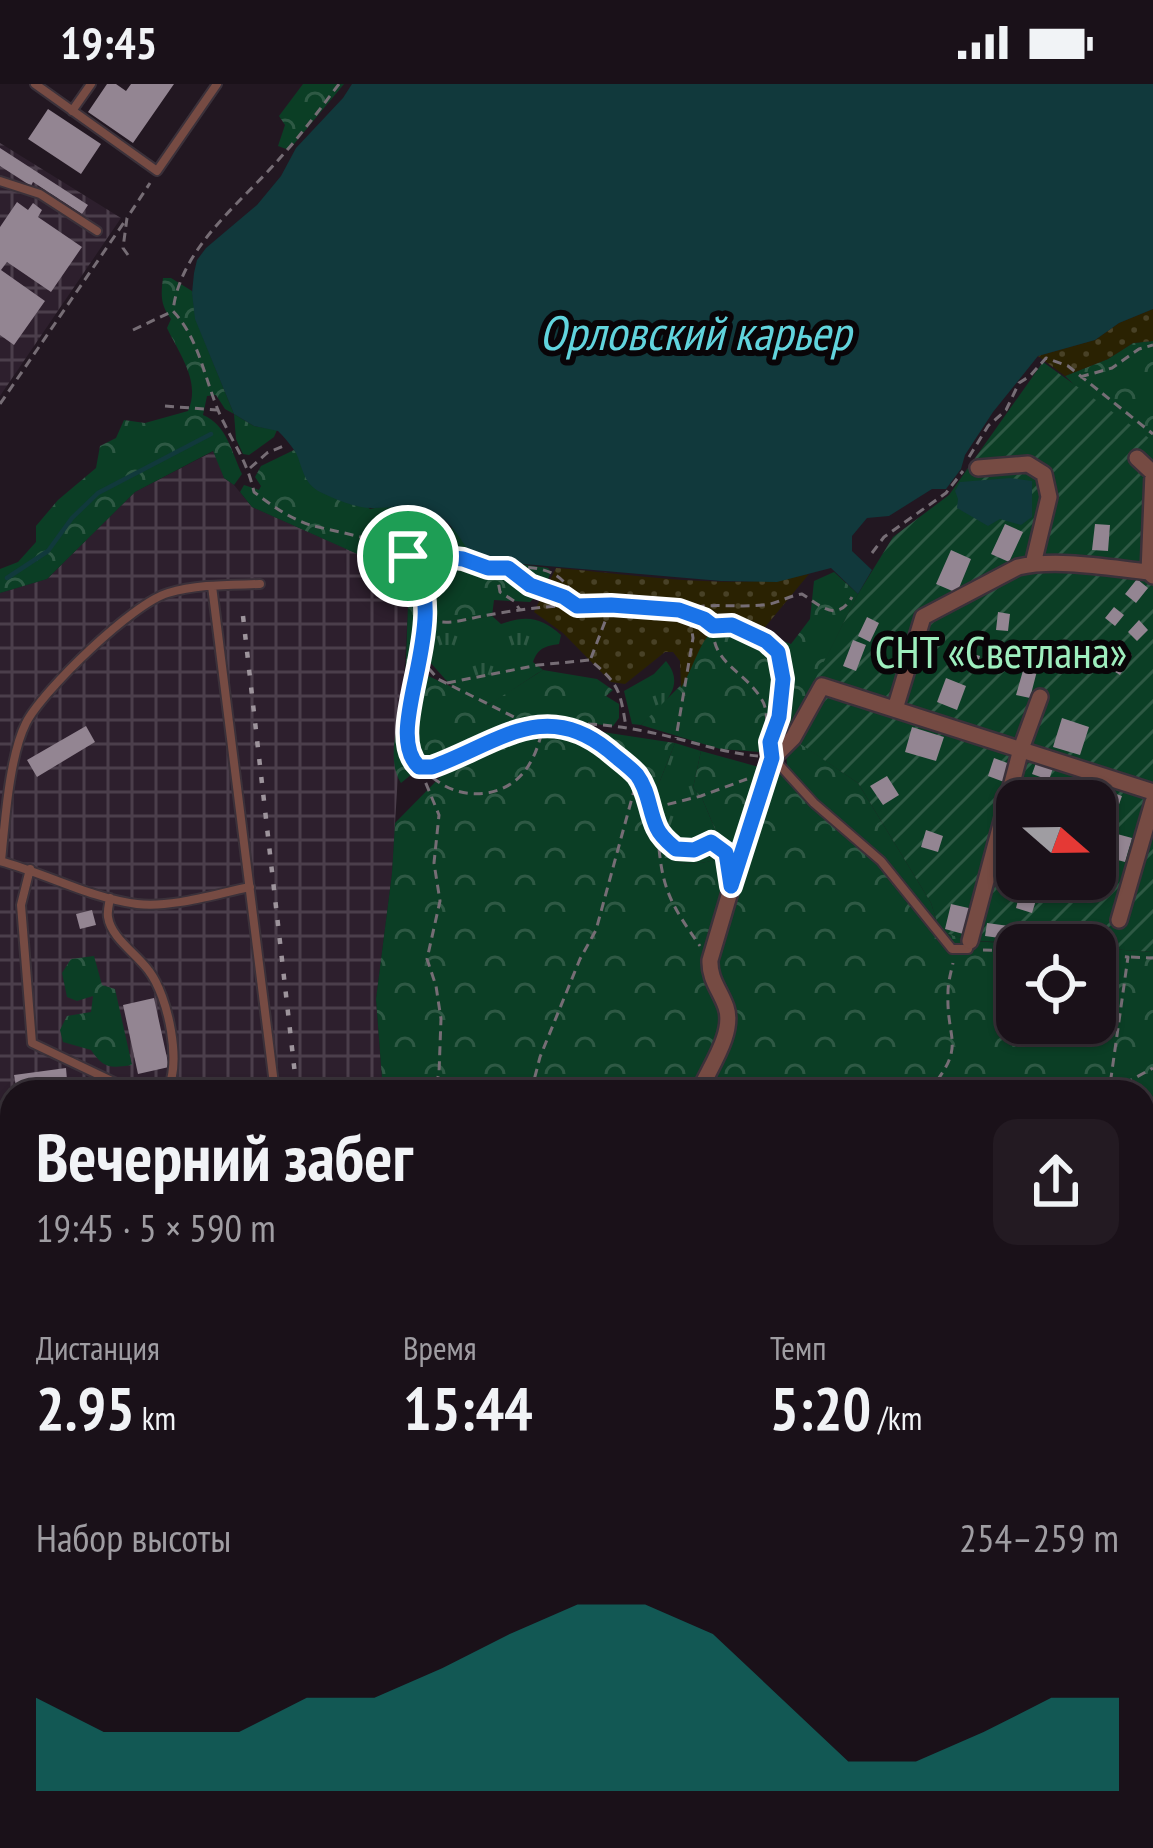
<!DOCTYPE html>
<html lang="ru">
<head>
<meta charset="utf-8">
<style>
  :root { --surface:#1a1119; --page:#231a22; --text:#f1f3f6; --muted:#9f9da2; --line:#383138; --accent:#0f766e }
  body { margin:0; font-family:"PT Sans Narrow",sans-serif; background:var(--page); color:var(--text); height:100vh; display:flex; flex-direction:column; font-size:45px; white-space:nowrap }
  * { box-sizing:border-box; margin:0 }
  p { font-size:39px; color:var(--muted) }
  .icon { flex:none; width:66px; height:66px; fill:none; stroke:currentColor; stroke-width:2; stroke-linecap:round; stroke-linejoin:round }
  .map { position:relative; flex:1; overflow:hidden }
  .sheet { position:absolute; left:0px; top:996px; width:1155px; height:768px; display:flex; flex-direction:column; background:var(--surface); border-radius:36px 36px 0 0; box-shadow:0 3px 9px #0004,0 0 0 3px var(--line) }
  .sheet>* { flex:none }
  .needle { width:78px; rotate:110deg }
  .fabs { position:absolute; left:996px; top:696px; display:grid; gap:24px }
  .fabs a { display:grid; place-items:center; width:120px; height:120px; border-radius:24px; background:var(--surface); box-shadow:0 3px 9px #0004,0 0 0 3px var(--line); font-size:60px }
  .pin { position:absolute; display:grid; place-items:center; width:102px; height:102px; color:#fff; margin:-51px; border:6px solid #fff; border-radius:50%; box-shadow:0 3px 12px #0007 }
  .round { display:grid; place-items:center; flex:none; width:126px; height:126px; border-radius:24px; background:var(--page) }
  .head { display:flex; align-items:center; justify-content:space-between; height:204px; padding:0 36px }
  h1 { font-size:66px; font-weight:700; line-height:90px }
  .metrics { display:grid; grid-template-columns:repeat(3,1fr); gap:18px; height:204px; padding:12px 36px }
  .metrics div { display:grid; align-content:center }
  .metrics b { font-size:60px; font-weight:700 }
  .metrics small { font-size:33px; font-weight:400 }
  .metrics p { font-size:33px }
  .chart { height:336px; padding:24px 36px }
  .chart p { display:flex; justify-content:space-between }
  .chart svg { width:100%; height:216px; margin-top:12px; fill:var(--accent); opacity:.7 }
  .status { display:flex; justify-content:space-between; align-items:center; height:84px; padding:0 60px; background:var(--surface); direction:ltr }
  .status svg { height:33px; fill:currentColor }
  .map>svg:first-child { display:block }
  .industrial { fill:url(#industrial-grid) }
  .grass { fill:url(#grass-tufts) }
  .forest { fill:url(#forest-crowns) }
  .sand { fill:url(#sand-dots) }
  .garden { fill:url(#garden-furrows); fill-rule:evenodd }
  .water { fill:#11393c }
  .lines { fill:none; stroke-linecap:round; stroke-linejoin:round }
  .stream { stroke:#11393c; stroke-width:4.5 }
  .building { fill:#938592 }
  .service-casing { stroke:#3b313a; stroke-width:12 }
  .minor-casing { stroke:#3b313a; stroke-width:20 }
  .path { stroke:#766d75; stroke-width:3; stroke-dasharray:9 6; stroke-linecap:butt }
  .service { stroke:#764b43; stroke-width:8 }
  .minor { stroke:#764b43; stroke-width:15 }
  .rail { stroke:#9d949c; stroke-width:4.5; stroke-dasharray:6 12; stroke-linecap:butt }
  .route-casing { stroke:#fff; stroke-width:24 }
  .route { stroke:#1a73e8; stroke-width:15 }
  .labels { text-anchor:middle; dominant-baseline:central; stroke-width:12; stroke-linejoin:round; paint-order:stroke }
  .park-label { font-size:45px; fill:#9eefbe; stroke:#090508 }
  .water-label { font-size:48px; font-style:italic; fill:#61d4dd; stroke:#090508 }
</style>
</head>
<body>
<div class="status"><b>19:45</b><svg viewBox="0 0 49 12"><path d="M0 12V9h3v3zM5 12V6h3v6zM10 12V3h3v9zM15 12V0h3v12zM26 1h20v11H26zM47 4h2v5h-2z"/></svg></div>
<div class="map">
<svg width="1153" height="1764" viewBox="0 0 1153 1764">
  <defs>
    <pattern id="industrial-grid" width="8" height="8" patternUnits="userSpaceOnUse" patternTransform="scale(3)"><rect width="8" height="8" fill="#2d1f2d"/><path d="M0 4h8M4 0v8" fill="none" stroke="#4b3e4b"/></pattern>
    <pattern id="grass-tufts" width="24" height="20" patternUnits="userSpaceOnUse" patternTransform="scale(3)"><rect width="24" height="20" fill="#0b3e25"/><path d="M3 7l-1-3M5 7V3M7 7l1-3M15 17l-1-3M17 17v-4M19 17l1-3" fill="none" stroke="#2e5944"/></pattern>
    <pattern id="forest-crowns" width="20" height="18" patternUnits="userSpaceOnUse" patternTransform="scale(3)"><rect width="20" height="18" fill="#0b3e25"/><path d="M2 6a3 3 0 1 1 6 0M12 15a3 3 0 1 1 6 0" fill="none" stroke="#2e5944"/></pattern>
    <pattern id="sand-dots" width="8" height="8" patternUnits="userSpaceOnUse" patternTransform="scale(3)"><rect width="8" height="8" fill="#2a2202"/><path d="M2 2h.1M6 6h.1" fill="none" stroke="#484126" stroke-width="1.8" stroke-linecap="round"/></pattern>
    <pattern id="garden-furrows" width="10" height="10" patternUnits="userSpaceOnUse" patternTransform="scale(3)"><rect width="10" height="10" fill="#0b3e25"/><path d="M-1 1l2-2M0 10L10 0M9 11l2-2" fill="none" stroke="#2e5944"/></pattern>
  </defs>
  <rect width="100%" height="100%" fill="#221721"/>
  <path class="industrial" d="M0 59 121 134 0 312Z
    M214 367 224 394 234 401 252 423 410 493 392 789 376 915 383 1008H12V1032L0 1016V509L47 495 135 408Z"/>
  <path class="grass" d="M492 532 501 540C526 531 541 533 561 551L559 560C545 562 538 564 533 578L543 586C532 592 495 619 486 621 467 625 439 587 427 575L430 548 436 536 457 537Z
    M666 577C688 604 661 622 641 641L632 640 624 607 654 590Z
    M675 659 701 667 693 704 701 712 721 759 715 776C681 785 672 778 649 754L648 727Z
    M996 1752H1124L1113 1764H993Z"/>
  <path class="forest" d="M303 0H344L289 66 278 62 285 41 279 32Z
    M163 194H171L192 207 196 236 234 330 254 342 277 346 274 353 249 371 243 370 236 355 234 330 225 325 216 311 207 312 203 331C227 341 231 367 242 390L234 401 224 394 213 367 135 408 47 495 0 509V485L18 478 36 458V442L58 416 96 384 100 362 116 354 124 336 145 339 188 327C201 298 180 271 167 244L171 235C160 221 161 210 163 194Z
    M1153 257V376L1065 292 1108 275 1133 259Z
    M294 366 370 425 390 421 405 424 404 440 392 455 371 448 369 455C379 463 392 466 402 475 429 497 416 549 414 579L424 590 452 603 477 620 488 621 543 586 597 595 613 606 606 612 619 620V634L613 642 532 633 505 642 486 656 428 677 401 699C389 682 393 646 404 628L409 493 252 423 240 408 244 401 259 406 261 402 255 393 261 382Z
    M430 428 460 450 474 473 484 480 512 479 548 484 551 488 545 503 530 518 494 516 492 532 457 537 436 536C434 520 428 504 426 488 422 468 427 447 430 428Z
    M834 488 858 510 788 651 858 699 931 819 940 847 970 857 1042 861H1017V939H1095V864L1153 868V1683L1143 1685V1008H383L376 915 392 789 395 739 456 677 519 651 576 644 675 659 648 727 649 754C672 778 681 785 714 776L721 759 701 712 693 704 701 667 788 691 786 670 720 665 641 641 684 598 704 554 712 548 740 541 791 560 810 535 814 497Z
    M94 872 102 901 115 905 132 981C110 984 104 985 91 966L63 958 60 946 67 932 91 928 93 912 77 917 67 913 62 889 71 875Z
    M0 1016 12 1032V1125L0 1108Z
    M0 1155 12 1173V1522L0 1524Z
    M0 1600 12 1608V1649L0 1665Z
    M12 1672V1752H84L93 1764H0V1698Z
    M1153 1720V1764H1113L1124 1752H1143V1731Z
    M896 1752H996L993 1764H904Z"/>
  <path class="sand" d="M1153 225V257L1133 259 1108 275 1065 292 1038 272 1095 256 1119 239Z
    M556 484C633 490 736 508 809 490L761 548C701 526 705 564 681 604L680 577 673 568H665L625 600 611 598 563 549 534 528Z"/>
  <path class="garden" d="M1043 278 1153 357V868L1095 864V861L970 857 940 847 931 819 858 699 787 651 858 510 893 453 949 411ZM1017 717H1095V795H1017Z"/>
  <path class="water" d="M352 0H1153V225L1119 239 1095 256 1038 272 993 328 965 371 961 385 946 405H932L889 432 867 434 852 452V467L872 486 858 510 831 484 777 498 721 497 512 479C458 488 471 444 430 428 411 421 392 424 374 424 358 425 334 415 320 408 303 399 303 384 296 369 291 361 284 353 278 347L254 342 234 330 195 235 192 209 194 189 197 176 206 164 257 121 281 92 296 64 343 14Z
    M1010 394 1032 397V433L1021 441 1000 435 988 442 957 424 958 415 955 407 960 398Z"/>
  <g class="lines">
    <path class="stream" d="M7 494 48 467 72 434 98 409 211 350
      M1129 1764 1153 1746"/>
  </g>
  <path class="building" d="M107 0H116L126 7 131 0H174L133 59 88 28Z
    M48 25 101 60 81 90 28 55Z
    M0 64 88 121 82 130 33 98 31 102 0 82Z
    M17 118 28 126 33 119 42 126 38 133 82 163 51 208 7 178 1 186 45 217 14 261 0 251V143Z
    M1005 440 1023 448 1009 478 991 470Z
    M1095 440 1110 441 1108 467 1092 466Z
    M951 466 971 475 957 509 936 500Z
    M1137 495 1148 504 1136 519 1125 510Z
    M1114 523 1124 531 1115 542 1105 534Z
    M998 528 1010 530 1008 547 996 546Z
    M867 533 879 539 870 558 858 552Z
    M1139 536 1148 546 1137 557 1128 548Z
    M853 556 866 561 856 587 843 582Z
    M1088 563 1107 570 1101 588 1081 581Z
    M1124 566 1132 571 1120 591 1112 586Z
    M966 568 980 572 976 587 962 583Z
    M1024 583 1037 587 1030 614 1016 611Z
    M946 594 966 602 957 626 937 618Z
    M1062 634 1089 643 1080 671 1053 663Z
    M86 642 95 658 37 693 27 676Z
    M912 643 944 653 936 677 905 668Z
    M994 674 1010 680 1004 698 988 692Z
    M1036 679 1053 684 1049 696 1032 690Z
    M887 692 899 711 883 721 870 702Z
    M1095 703 1122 712 1112 740 1095 735V717H1090Z
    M926 746 943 752 938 768 921 763Z
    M1106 747 1132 754 1125 778 1099 771Z
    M1020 808 1037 813 1032 829 1016 824Z
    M951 820 973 825 967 851 945 845Z
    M92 826 96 841 80 845 76 830Z
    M987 839 1009 842 1007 855 985 852Z
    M154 914 169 983 138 990 123 921Z
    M66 984 68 1008H17L14 991Z
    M247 1752H257L264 1760 259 1764H235L232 1761Z
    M552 1752H577L582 1759 576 1764H561Z"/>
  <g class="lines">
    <g class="service-casing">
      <path id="service" d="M35 0 157 87 217 0
        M72 27 91 0
        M0 97 40 110 97 147
        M212 502 275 1008
        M774 675 814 719 881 777 952 865H968L970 858
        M0 777C45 789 90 814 137 820 173 824 215 810 250 803
        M1 777C5 738 9 673 26 639 43 606 133 519 168 509 198 500 230 501 260 500
        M30 785 21 821 32 959 135 1008
        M110 814C109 820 107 827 108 833 111 854 137 870 149 887 168 912 183 981 166 1008
        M0 1673 12 1652
        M0 1720 7 1725 12 1743
        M14 1752 17 1764"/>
    </g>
    <g class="minor-casing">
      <path id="minor" d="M1137 374 1153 389 1149 488
        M978 384 1028 380 1044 390 1049 413 1033 480
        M895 625 923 533 1018 483C1057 474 1110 484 1149 488L1153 492
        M1119 836 1153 718
        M970 857 1021 665 1040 613
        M699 1008C709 984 735 949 726 923 720 906 709 895 710 876L753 730 773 674 793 654 822 602 1153 708
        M190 1764 205 1752
        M647 1764 663 1752"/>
    </g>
    <path class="path" d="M339 0C320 25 301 51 280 74 241 119 180 164 173 227 202 258 205 302 224 339 237 366 247 378 254 408 271 421 289 434 310 441 336 448 396 457 413 478 456 531 379 647 419 683H432C465 671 493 652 527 644 567 635 618 641 658 650 691 657 723 669 758 672
      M128 171 123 164 127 134 150 99
      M133 246 171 228
      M1080 293 1112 284 1139 265 1153 261
      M0 320 127 134
      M165 322 217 326
      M969 373 988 342 1006 326 1019 299 1030 292 1046 274 1068 282 1153 350
      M250 384 267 369 286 361
      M872 469 884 453 946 409 963 387
      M410 473C423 476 435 472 449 473 463 474 474 481 487 484 496 486 507 483 516 483 550 483 564 491 579 520
      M509 485C527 503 553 505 573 520
      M496 486 500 508 514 517 520 526
      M681 526C708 518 735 524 763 521 778 520 787 512 802 510 821 522 837 539 852 513
      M689 528C697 532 706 540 714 542 720 543 727 540 733 542 797 557 788 606 771 656
      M428 534C445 543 465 535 483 532 549 519 623 516 689 528L693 554 676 654
      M713 543C712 581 745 586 762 616 769 627 765 644 769 656
      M423 571 424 579 438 595 532 642
      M591 574 611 522
      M447 599 538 581 590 576C619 600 620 606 626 643
      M563 642C590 654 615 667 635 689 661 719 650 789 711 758L726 769
      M421 684C428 690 436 697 445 702 475 718 514 709 530 679 537 668 540 654 544 642
      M420 685 439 731 434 779 440 817 427 875 436 902 441 935 439 989 434 1008
      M653 724 701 712 747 695
      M658 750C661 804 670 819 700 862
      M983 866 1017 867
      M1095 870 1128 873 1109 1008
      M1131 873 1153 874
      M1111 1007 1153 984
      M531 1008 540 973 580 875 596 846 638 692
      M928 1008C968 960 946 959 948 908 948 898 951 888 953 879
      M1143 1497 1153 1503
      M0 1591 12 1601
      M1003 1764 1007 1752"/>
    <use href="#service" class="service"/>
    <use href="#minor" class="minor"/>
    <path class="rail" d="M243 532 297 1008
      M0 1140 12 1158
      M330 1752 332 1764"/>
  </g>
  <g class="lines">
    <g class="route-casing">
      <path id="route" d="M408 472 421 476 445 473 463 475 488 484H508L530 501 564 513 577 522 611 521 679 526 704 535 713 542 732 541 766 557 778 568 783 595 779 633 770 658 772 674 731 802 726 769 711 758 694 766 676 765C669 759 661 753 657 744 649 727 649 707 637 691 629 682 617 674 608 666 544 614 496 660 432 683H419C379 646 458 533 408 472Z"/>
    </g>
    <use href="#route" class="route"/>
  </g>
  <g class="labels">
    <g class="park-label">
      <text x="1001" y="567">СНТ «Светлана»</text>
    </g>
    <g class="water-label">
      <text x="695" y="248">Орловский карьер</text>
    </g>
  </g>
</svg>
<div class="fabs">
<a><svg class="needle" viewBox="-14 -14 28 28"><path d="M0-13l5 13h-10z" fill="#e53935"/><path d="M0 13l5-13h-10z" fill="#9f9da2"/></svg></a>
<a><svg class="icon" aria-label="locate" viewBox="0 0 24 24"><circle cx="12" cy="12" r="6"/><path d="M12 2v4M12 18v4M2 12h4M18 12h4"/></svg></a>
</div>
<div class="pin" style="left:408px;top:472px;background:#1e9e55"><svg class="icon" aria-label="arrive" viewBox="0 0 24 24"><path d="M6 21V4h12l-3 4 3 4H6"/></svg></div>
<section class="sheet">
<div class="head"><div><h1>Вечерний забег</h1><p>19:45 · 5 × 590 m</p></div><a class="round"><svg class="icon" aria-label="share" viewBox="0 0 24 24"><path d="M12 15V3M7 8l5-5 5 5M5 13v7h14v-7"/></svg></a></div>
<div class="metrics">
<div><p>Дистанция</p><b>2.95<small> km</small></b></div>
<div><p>Время</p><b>15:44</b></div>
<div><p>Темп</p><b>5:20<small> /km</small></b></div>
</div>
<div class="chart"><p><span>Набор высоты</span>254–259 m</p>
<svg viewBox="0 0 160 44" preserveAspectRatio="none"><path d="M0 44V25L10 32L20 32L30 32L40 25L50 25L60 19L70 12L80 6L90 6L100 12L110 25L120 38L130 38L140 32L150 25L160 25V44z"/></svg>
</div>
</section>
</div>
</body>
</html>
